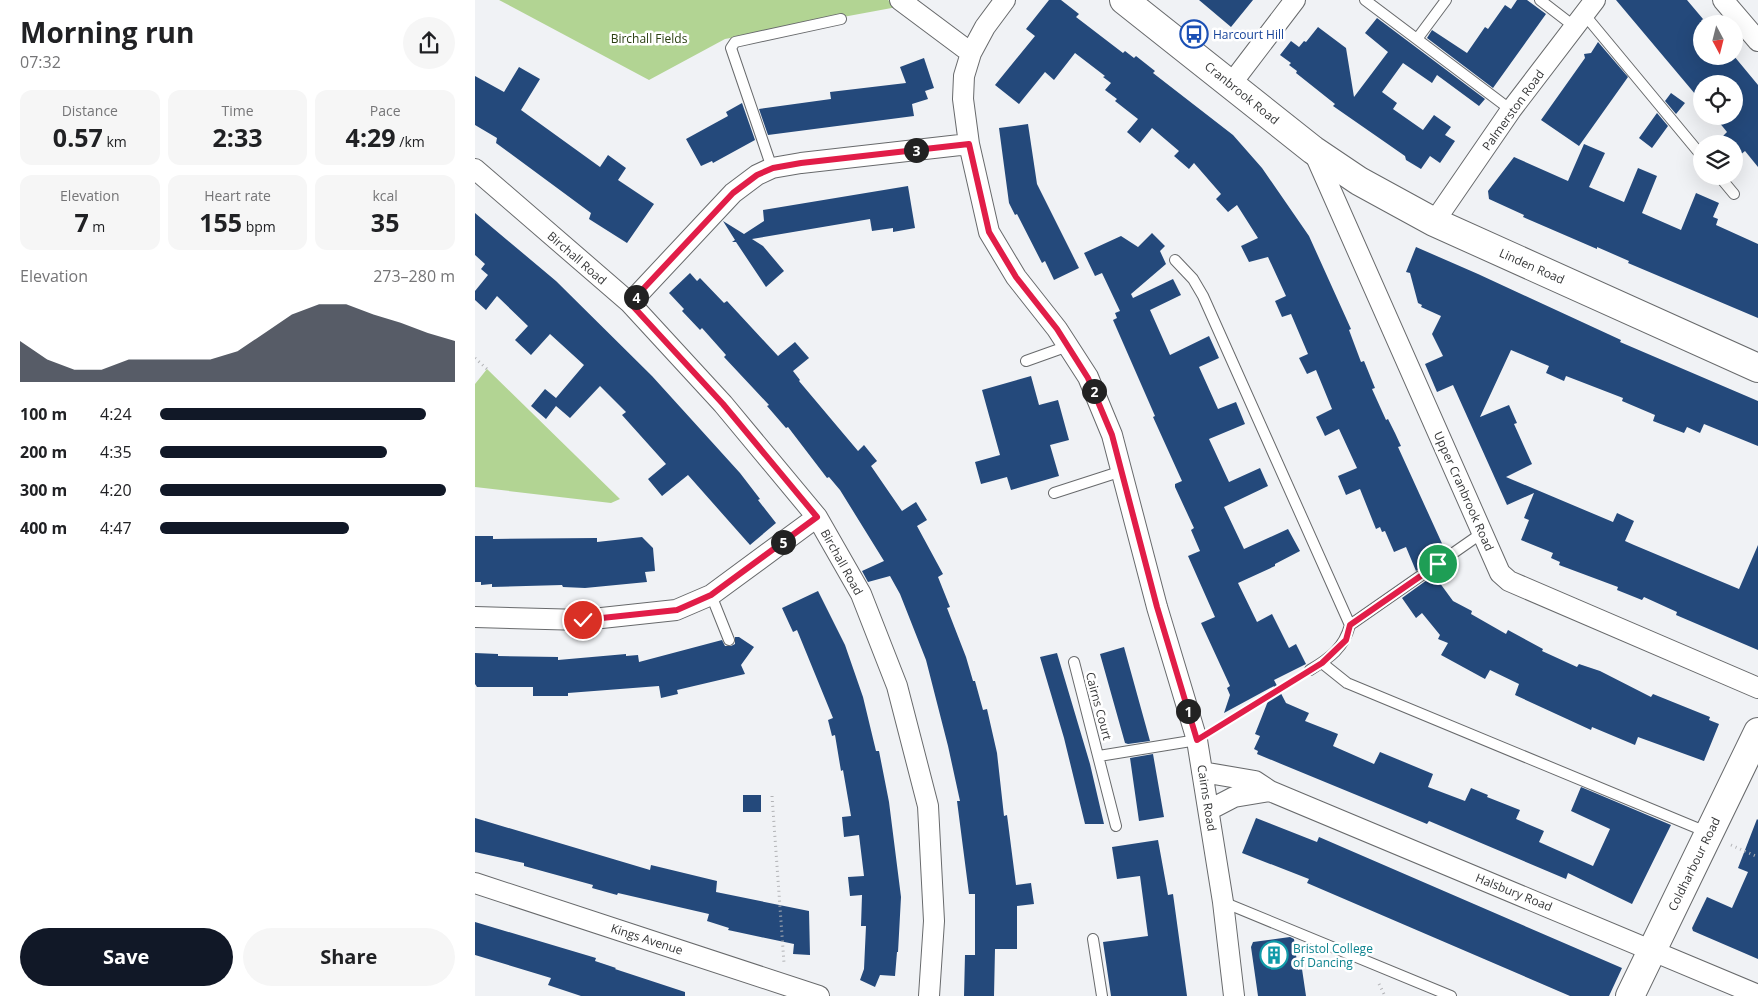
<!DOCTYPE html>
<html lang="en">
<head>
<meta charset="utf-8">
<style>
  :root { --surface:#fff; --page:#f6f6f6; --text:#202124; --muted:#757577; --accent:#111827 }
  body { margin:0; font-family:"Open Sans",sans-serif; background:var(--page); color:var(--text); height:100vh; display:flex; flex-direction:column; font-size:19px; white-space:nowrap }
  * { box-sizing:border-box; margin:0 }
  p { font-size:16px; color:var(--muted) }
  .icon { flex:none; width:28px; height:28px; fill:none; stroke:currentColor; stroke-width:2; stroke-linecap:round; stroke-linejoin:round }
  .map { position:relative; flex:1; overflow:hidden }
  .sheet { display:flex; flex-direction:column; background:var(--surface); width:475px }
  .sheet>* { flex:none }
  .needle { width:32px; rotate:173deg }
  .controls { position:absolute; left:1218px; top:15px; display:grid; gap:10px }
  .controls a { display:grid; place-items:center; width:50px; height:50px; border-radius:50%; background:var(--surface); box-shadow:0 5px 20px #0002; font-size:25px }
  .pin { position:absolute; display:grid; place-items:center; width:42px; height:42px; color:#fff; margin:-21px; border:2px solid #fff; border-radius:50%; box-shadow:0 1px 5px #0007 }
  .km { position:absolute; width:25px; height:25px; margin:-12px; border-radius:50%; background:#222; color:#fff; font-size:14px; line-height:25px; text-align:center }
  .round { display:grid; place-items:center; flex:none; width:52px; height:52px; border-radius:26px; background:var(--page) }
  .summary { display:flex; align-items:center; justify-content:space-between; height:85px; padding:0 20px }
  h1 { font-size:28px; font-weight:700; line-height:38px }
  .metrics { display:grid; grid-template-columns:repeat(3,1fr); gap:8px; height:85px; padding:5px 20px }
  .metrics div { display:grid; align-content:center; border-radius:12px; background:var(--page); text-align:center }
  .metrics b { font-size:25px; font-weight:700 }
  .metrics small { font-size:14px; font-weight:400 }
  .metrics p { font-size:14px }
  .chart { height:140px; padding:10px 20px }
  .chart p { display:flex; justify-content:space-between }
  .chart svg { width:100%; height:90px; margin-top:5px; fill:var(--accent); opacity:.7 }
  .action { display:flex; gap:10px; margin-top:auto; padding:10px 20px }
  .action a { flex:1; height:58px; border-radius:30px; background:var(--accent); color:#fff; font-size:20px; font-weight:700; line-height:58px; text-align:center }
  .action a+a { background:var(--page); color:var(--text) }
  ul { padding:0 20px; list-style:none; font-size:16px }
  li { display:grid; grid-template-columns:80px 60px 1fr; align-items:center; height:38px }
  li i { height:12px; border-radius:6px; background:var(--accent) }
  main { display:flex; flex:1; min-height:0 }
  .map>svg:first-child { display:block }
  .green { fill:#b2d493 }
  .building { fill:#24497b }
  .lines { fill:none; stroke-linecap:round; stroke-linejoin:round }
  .service-casing { stroke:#686a6c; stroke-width:12 }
  .minor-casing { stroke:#686a6c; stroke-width:22 }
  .secondary-casing { stroke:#686a6c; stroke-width:30 }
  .path { stroke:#b2b3b6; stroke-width:3; stroke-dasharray:1 4; stroke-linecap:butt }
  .service { stroke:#fff; stroke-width:10 }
  .minor { stroke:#fff; stroke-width:20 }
  .secondary { stroke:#fff; stroke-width:28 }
  .route-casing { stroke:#fff; stroke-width:10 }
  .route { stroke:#e11d48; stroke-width:6 }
  .labels { text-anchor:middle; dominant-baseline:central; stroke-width:5; stroke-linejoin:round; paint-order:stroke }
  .transit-label { font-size:12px; fill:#164399; stroke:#fff; text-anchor:start }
  .park-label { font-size:12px; fill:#293e10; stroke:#fff }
  .street-label { font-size:12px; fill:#363738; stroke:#fff }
  .culture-label { font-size:12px; fill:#0d838f; stroke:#fff; text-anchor:start }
</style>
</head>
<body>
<main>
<section class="sheet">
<div class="summary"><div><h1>Morning run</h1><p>07:32</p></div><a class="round"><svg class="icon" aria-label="share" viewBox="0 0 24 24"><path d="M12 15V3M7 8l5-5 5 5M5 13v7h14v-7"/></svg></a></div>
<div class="metrics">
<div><p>Distance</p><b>0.57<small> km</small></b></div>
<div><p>Time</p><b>2:33</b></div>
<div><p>Pace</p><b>4:29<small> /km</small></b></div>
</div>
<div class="metrics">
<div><p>Elevation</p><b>7<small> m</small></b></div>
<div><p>Heart rate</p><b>155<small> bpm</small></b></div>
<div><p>kcal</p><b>35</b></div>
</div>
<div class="chart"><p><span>Elevation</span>273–280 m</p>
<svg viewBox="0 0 160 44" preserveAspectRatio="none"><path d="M0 44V24L10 33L20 38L30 38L40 33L50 33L60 33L70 33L80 29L90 20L100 11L110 6L120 6L130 11L140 15L150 20L160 24V44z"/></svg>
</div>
<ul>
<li><b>100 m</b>4:24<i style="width:90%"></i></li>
<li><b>200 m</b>4:35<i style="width:77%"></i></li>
<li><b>300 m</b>4:20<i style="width:97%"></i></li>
<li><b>400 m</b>4:47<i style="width:64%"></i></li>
</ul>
<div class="action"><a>Save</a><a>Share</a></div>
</section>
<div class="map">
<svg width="1283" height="996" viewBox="0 0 1283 996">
  <rect width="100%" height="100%" fill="#f0f2f5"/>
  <path class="green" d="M24 0H413L422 7 250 39 174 80Z
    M12 369 145 499 136 503 0 487V384Z"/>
  <path class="building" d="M574 0H586L604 14 601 17 648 53 650 51 659 58 661 56 680 71 678 73 758 135 787 168 834 236 876 329 874 330 886 362 889 361 900 388 897 389 911 420 913 419 920 433 926 446 923 447 970 550 948 560 950 564 941 571 931 547 919 552 910 531 907 532 905 527 901 529 885 489 871 495 863 476 882 468 864 429 850 436 841 417 857 409 841 370 832 374 824 358 833 354 816 314 807 317 800 301 811 296 793 257 774 262 766 246 783 238 762 205 753 212 741 199 746 194 719 163 714 169 699 156 704 151 677 128 665 143 652 132 663 119 640 101 642 99 630 90 636 83 628 77 630 76 600 53 579 80 570 72 544 104 520 85 560 36 551 29Z
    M724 0H778L756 27Z
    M1042 0H1052L1071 14 1018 88 952 38 957 30 992 53 1010 27 1013 29 1030 5 1036 9Z
    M1141 0H1212L1228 19 1226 21 1228 24H1226V56H1259L1283 85V167L1270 151 1264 156 1259 149V144H1254L1248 136 1252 132 1239 116H1259V84H1226V101Z
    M902 18 1010 99 1004 106 962 75 957 83 928 63 907 92 922 103 918 109 948 130 959 115 976 127 970 135 980 141 965 163 955 156 946 169 931 160 930 156 858 106 860 104 821 73 822 71 814 65 816 63 805 55 816 41 824 47 829 41 831 42 843 27 871 48 879 97 913 52 890 33Z
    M1123 42 1153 77 1104 146 1066 120 1110 58 1109 54 1116 53Z
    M449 58 459 88 450 91 453 99 437 104 439 116 293 135 284 109 356 99 355 92 431 83 425 67Z
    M44 67 65 79 46 110 125 167 133 155 151 168 143 180 179 204 152 243 114 219 116 213 21 143 22 138 0 125V76L29 92Z
    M1196 93 1210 103 1201 114 1190 101Z
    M267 103 280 140 238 163 237 161 226 166 211 139 253 116 251 112Z
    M1182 113 1193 126 1177 148 1164 138Z
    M553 124 562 184 604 268 579 280 570 261 567 263 542 214 540 215 534 203 524 128Z
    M1109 144 1130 153 1114 187 1149 202 1163 168 1182 176 1167 213 1206 230 1221 193 1244 203 1238 217 1243 219 1241 225 1283 244V318L1153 263 1154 261 1122 247V249L1048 217 1049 215 1014 199 1013 191 1039 157 1093 181Z
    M433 186 440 228 418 232V228L397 231 395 219 277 239 288 246 309 271 291 287 261 242H257L260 240 248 221 269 234 289 221 288 210Z
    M0 213 81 281 177 376 265 473 285 499 283 500 301 523 275 545 213 475 187 496 173 479 191 464 147 415 151 412 125 386 95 418 81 406 71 419 56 406 70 389 81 398 109 365 75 334 56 355 40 340 53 326 22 296 11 310 0 300V291L13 275 6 269 10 264 0 255Z
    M677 233 690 246 685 251 691 264 656 294 658 298 698 279 706 295 675 310 695 355 734 336 744 358 724 367 743 409 761 402 770 424 734 439 754 482 785 468 793 486 749 507 769 549 813 529 825 551 800 564V566L763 583 782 622 797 614 814 648 821 644 831 664 799 680 811 703 834 713 830 721 863 734 858 746 899 764 905 752 958 774 953 787 990 801 996 788 1013 795 1012 797 1045 810 1041 819 1069 831 1064 842 1118 866 1135 829 1096 811 1106 787 1196 825 1157 904 1093 873 1091 879 954 821 952 824 782 754 783 751 779 749 785 736 780 734 799 686 749 713 755 695 752 688 755 686 726 623 740 617 713 556 725 551 716 530 719 528 700 487V484L707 481 678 417 680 416 638 320 642 318 640 313 645 311 627 273 620 276 609 253 646 236 663 247Z
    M941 247 1003 274 1146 340 1145 342 1283 401V446L1229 424 1225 433 1212 427 1209 433 1178 421 1180 415 1147 401 1148 398 1091 376 1089 381 1071 373 1074 366 1036 350 1005 417 1034 405 1042 423 1039 424 1057 464 1031 477 1138 522 1142 513 1159 521 1150 541 1159 545 1264 589 1283 545V650L1201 615 1202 612 1169 597 1167 600 1142 590 1143 587 1084 565 1085 562 1076 558 1078 553 1046 540 1054 520 1049 518 1059 493 1032 505 978 385 962 392 950 364 968 356 957 334 966 316 946 307 947 305 943 303 935 273 931 272Z
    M215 273 222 281 225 278 249 303 252 301 303 356 320 342 334 358 318 371 325 380 324 381 383 451 389 445 402 461 396 466 427 511 441 502 452 520 442 526 468 574 463 577 475 607 472 608 491 657 498 681H500L508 710 512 709 522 753 529 816 532 815 541 885 556 883 559 904 542 906V949H520L519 996H489L490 955H500V894H494L482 801H485L473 746 451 660 425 594 415 576 393 582 387 571 409 561 365 490 354 477 352 478 313 427 311 428 292 406 294 405 249 357 251 355 227 328 225 330 207 311 209 309 194 293Z
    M556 376 564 405 583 400 594 440 575 445 584 476 536 490 532 477 506 484 500 462 525 455 507 390Z
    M0 536H18V539L122 538V542L167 537 178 548 180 571 170 572 172 582 110 588 88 587 87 585 17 587V584L6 585V582H0Z
    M959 575 978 601 997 611 996 614 1031 634 1033 630 1068 649 1067 651 1102 667 1104 664 1125 671 1176 697 1178 694 1235 717 1234 720 1244 724 1229 761 1163 737 1160 745 1117 727 1116 730 1040 695 1044 684 1015 670 1010 679 966 655 973 643 963 639 965 635 947 613 941 618 927 598Z
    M343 591 370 645 388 697 401 751H404L414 802 426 897 423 952H422L420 976 405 975 400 987 385 980 389 969 391 926H386L387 895 375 896 373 877 389 876 384 835 369 837 367 817 376 816 368 770 366 771 360 735 357 736 353 720 358 718 322 630 318 632 307 608Z
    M260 637H264L279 647 266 665 270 674 202 690 203 694 186 698 184 686 93 693V696H58V687H2L0 684V653L23 654V656L83 657V660L151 654V656L163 655 164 662 247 640 250 646H256L260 644Z
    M649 647 675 741 653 744 650 743 625 654Z
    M582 653 615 764 629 824H610L589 738 565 657Z
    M678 754 689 817 664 821 655 758Z
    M268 795H286V812H268Z
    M0 818 175 870 176 865 242 881 241 892 334 911 335 955 318 954 319 944 253 930 254 928 232 921 234 914 143 893 142 895 117 888 118 885 49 866V863L0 852Z
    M781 818 842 842 844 837 1147 968 1134 996H1095L832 883 834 879 767 853Z
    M1282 819 1283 820V959L1218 931 1217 928 1232 897 1257 908 1273 872 1263 868Z
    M683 840 693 895 698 894 712 996H636L628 942 673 936 665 876 642 879 637 847Z
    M0 922 121 958 120 961 141 968 140 969 210 992V996H106L73 985 76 978 0 955Z
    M815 937 819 939 823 970 827 969 831 996H783L776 947 778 942Z"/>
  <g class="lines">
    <g class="service-casing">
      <path id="service" d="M890 0 1036 110
        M1065 0 1100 27
        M1109 14 1226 155
        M942 39 971 0
        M297 168 256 48 260 42 366 19
        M1244 176 1259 194
        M700 260 718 279 728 296 875 625
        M551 361 593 346
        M579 493 647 471
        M236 595 254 640
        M599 662 641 826
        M847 663 872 683 1234 833
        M835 670C855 658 869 648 875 625L1007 533
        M624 756 722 740
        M748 902 976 996
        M618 939 627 996"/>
    </g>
    <g class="minor-casing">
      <path id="minor" d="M425 0 496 53
        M530 0 510 27 496 53 489 76 488 99 494 144 514 232 541 277 582 329 613 377 637 435 682 607 722 740 748 902 759 996
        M1248 0 1283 41
        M756 84 820 0
        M838 150 1025 573 1034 581 1283 688
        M0 169 155 303 248 404 342 517 386 594 422 686 453 806 459 921 454 996
        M959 222 1036 110 1120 0
        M155 303 258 193 282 175 297 168 326 163 494 144
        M0 617 108 620 201 610 236 595 342 517
        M727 772 780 781 795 791 1283 995
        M734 810 759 797 795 791
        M0 883 344 996"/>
    </g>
    <g class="secondary-casing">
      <path id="secondary" d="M649 0 838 150 884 181 959 222 1283 368
        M1155 996 1283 732"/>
    </g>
    <path class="path" d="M0 358 12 369
      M740 730 824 678
      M297 796 309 963
      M1256 845 1283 857
      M904 984 910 996"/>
    <use href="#service" class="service"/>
    <use href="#minor" class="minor"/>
    <use href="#secondary" class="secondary"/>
  </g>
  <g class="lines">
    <g class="route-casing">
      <path id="route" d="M108 620 202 610 236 595 342 517 248 404 155 303 258 193 282 175 298 168 326 163 494 144 514 232 541 277 582 329 613 378 637 435 682 607 722 740 847 663 871 640 875 625 963 564"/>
    </g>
    <use href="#route" class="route"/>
  </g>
  <defs>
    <g id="bus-ring" transform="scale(1.4375)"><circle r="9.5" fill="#fff" stroke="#1a4fb4" stroke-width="1.5"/><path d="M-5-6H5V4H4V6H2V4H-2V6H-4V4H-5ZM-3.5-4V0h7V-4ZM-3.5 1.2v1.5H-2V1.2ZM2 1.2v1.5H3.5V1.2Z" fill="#1a4fb4"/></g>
    <g id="building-ring" transform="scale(1.4375)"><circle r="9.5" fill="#fff" stroke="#0f9aa8" stroke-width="1.5"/><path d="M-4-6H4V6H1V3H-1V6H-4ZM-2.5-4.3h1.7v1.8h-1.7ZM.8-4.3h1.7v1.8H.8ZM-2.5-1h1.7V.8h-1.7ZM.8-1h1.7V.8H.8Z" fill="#0f9aa8"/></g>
  </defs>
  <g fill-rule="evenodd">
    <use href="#bus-ring" x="719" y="34"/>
    <use href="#building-ring" x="799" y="955"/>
  </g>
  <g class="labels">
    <g class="transit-label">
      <text x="738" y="34">Harcourt Hill</text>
    </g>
    <g class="park-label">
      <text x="174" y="38">Birchall Fields</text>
    </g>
    <g class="street-label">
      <text transform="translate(767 93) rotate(39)">Cranbrook Road</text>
      <text transform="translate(1038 110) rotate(-54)">Palmerston Road</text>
      <text transform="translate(102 258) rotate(41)">Birchall Road</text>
      <text transform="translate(1057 266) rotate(24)">Linden Road</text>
      <text transform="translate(989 491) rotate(66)">Upper Cranbrook Road</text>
      <text transform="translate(367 562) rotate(61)">Birchall Road</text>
      <text transform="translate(624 706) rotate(75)">Cairns Court</text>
      <text transform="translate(732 798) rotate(81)">Cairns Road</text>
      <text transform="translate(1219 864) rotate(-64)">Coldharbour Road</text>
      <text transform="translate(1039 892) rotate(22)">Halsbury Road</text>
      <text transform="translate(172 939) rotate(18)">Kings Avenue</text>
    </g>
    <g class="culture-label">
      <text x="818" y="948">Bristol College<tspan x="818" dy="14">of Dancing</tspan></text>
    </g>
  </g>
</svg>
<div class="controls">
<a><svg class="needle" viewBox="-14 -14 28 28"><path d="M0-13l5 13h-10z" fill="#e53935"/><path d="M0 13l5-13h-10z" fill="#757577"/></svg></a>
<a><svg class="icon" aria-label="locate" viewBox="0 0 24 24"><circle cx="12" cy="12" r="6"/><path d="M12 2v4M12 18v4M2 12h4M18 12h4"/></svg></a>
<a><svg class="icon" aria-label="layers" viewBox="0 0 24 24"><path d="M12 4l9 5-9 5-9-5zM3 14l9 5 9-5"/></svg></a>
</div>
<div class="pin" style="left:963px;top:564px;background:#1e9e55"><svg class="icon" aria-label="arrive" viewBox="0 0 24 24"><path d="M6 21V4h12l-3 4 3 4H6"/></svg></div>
<div class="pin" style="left:108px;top:620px;background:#d93025"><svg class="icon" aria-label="check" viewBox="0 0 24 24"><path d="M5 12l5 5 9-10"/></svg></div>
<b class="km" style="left:713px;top:711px">1</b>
<b class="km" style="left:619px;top:391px">2</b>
<b class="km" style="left:441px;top:150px">3</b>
<b class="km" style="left:161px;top:297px">4</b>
<b class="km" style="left:308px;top:542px">5</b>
</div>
</main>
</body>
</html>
